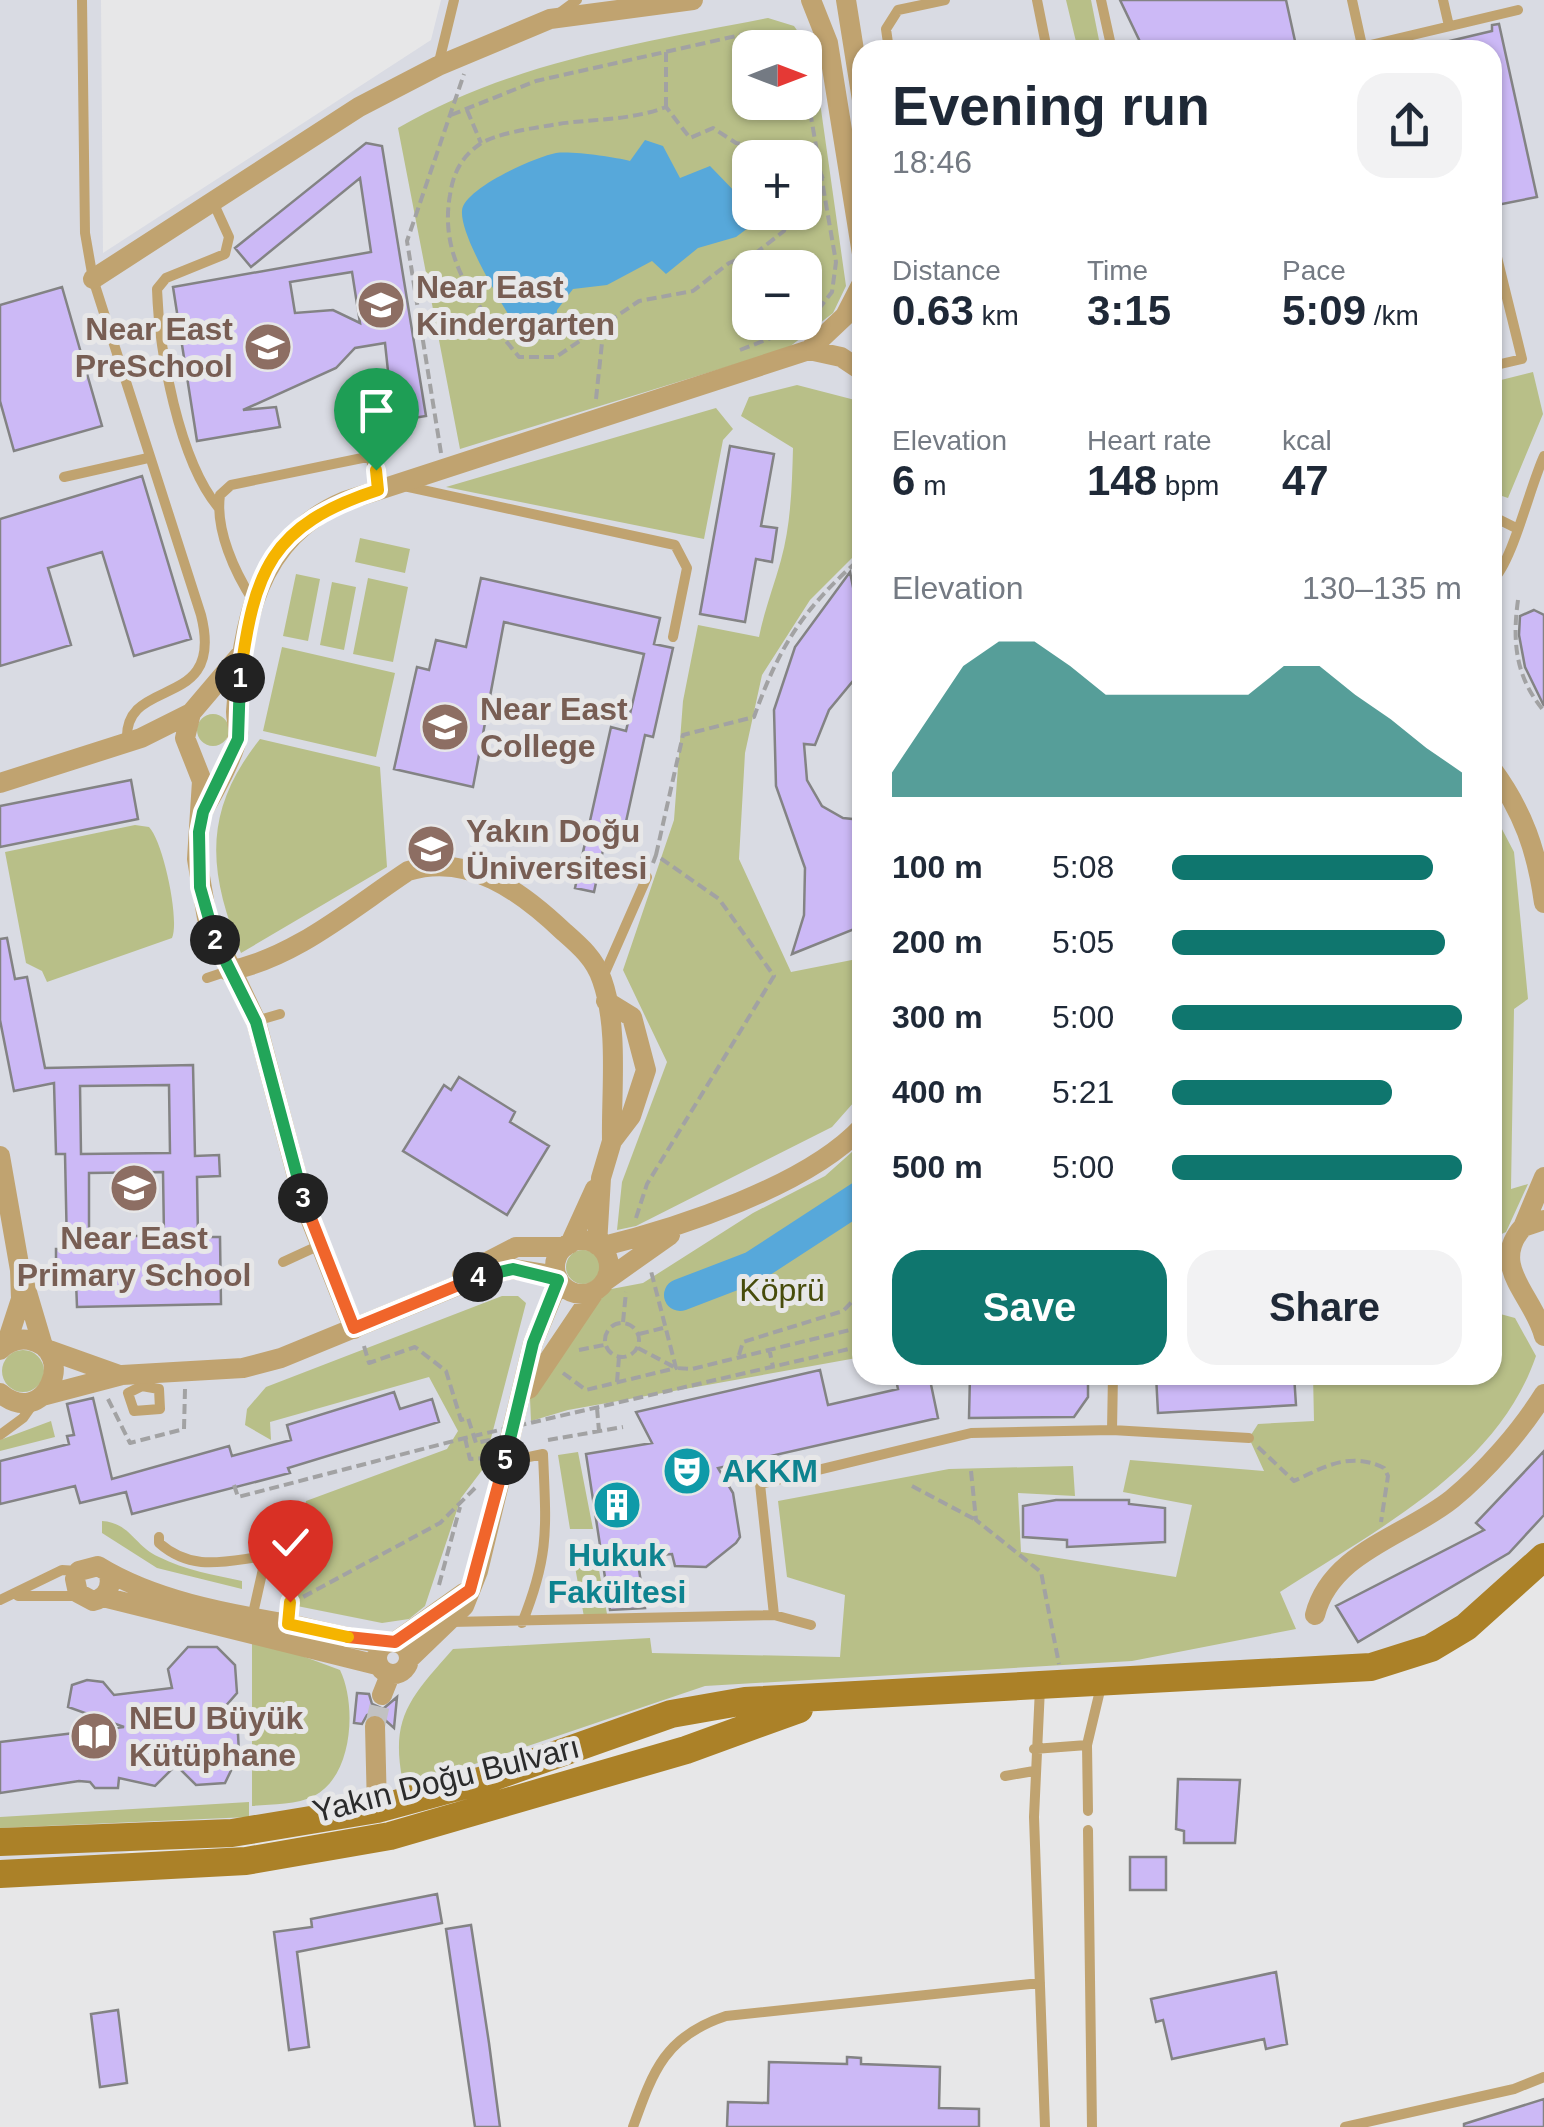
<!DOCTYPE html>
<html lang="en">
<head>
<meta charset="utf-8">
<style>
  :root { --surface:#fff; --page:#f2f2f3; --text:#1f2937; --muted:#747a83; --accent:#0f766e }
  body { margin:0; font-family:Helvetica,sans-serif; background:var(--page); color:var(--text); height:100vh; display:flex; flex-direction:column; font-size:38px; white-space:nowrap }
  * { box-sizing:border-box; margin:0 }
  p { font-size:32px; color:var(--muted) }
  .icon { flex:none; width:55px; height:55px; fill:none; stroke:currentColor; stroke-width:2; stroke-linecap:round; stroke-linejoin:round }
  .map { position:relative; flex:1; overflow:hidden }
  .details { position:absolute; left:852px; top:40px; width:650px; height:1345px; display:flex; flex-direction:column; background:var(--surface); border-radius:30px; box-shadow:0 2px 8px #0004 }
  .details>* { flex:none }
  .needle { width:65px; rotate:90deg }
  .tools { position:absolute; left:732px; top:30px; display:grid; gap:20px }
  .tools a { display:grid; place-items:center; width:90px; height:90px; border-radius:20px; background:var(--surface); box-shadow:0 2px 8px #0004; font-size:50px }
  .pin { position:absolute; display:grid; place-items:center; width:85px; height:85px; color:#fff; margin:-102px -42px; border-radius:50% 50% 50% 0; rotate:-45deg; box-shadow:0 0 10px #0007 }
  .pin .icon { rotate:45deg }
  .km { position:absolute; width:50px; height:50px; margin:-25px; border-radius:50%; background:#222; color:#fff; font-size:28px; line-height:50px; text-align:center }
  .round { display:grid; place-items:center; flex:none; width:105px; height:105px; border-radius:30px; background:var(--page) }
  .overview { display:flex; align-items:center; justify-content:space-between; height:170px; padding:0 40px }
  h1 { font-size:55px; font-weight:700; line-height:75px }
  .figures { display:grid; grid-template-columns:repeat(3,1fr); gap:15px; height:170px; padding:10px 40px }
  .figures div { display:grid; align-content:center }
  .figures b { font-size:42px; font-weight:700 }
  .figures small { font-size:28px; font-weight:400 }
  .figures p { font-size:28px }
  .chart { height:280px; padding:20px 40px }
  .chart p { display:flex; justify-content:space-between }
  .chart svg { width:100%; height:180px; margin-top:10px; fill:var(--accent); opacity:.7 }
  .primary-button { display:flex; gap:20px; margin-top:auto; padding:20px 40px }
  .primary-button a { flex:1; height:115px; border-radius:30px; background:var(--accent); color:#fff; font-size:40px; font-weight:700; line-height:115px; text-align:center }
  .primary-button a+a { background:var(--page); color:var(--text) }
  ul { padding:0 40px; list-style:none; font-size:32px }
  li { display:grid; grid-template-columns:160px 120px 1fr; align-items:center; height:75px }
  li i { height:25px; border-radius:12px; background:var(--accent) }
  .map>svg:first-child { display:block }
  .built { fill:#d9dbe3; fill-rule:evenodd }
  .green { fill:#b8bf88; fill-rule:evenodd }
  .water { fill:#57a8da }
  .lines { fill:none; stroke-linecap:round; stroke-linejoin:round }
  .river { stroke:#57a8da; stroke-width:32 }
  .building { fill:#ccb9f6; stroke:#838384; stroke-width:2.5; fill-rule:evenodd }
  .minor-tunnel { stroke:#c1c1c2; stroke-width:20; stroke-dasharray:20 10; stroke-linecap:butt }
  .path { stroke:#a2a2a3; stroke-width:4; stroke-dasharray:10 5; stroke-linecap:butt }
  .service { stroke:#c0a370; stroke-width:10 }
  .minor { stroke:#c0a370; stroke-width:20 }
  .secondary { stroke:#ab8128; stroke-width:28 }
  .path-bridge { stroke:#a2a2a3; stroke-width:4; stroke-dasharray:10 5; stroke-linecap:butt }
  .split-1-casing { stroke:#fff; stroke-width:20 }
  .split-2-casing { stroke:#fff; stroke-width:20 }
  .split-3-casing { stroke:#fff; stroke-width:20 }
  .split-4-casing { stroke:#fff; stroke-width:20 }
  .split-5-casing { stroke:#fff; stroke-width:20 }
  .split-6-casing { stroke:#fff; stroke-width:20 }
  .split-7-casing { stroke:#fff; stroke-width:20 }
  .split-1 { stroke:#f5b400; stroke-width:12 }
  .split-2 { stroke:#22a559; stroke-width:12 }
  .split-3 { stroke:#22a559; stroke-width:12 }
  .split-4 { stroke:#f0652b; stroke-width:12 }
  .split-5 { stroke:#22a559; stroke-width:12 }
  .split-6 { stroke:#f0652b; stroke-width:12 }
  .split-7 { stroke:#f5b400; stroke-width:12 }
  .labels { text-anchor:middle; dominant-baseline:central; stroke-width:10; stroke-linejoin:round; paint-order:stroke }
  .education-label { font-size:32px; font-weight:bold; fill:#785e54; stroke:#e7e7e8; text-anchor:start }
  .park-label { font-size:32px; fill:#474c0b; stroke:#e7e7e8 }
  .culture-label { font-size:32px; font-weight:bold; fill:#0d838f; stroke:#e7e7e8; text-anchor:start }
  .street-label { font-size:32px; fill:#2b2b2b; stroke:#e7e7e8 }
</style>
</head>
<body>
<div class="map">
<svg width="1544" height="2127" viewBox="0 0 1544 2127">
  <rect width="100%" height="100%" fill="#e7e7e8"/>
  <path class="built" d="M0 0H101L103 253 431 40 441 0H1544V1555L1431 1648 1372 1676 730 1704 232 1833 0 1875ZM750 48H805V102H750ZM862 50H1492V1375H862ZM750 158H805V212H750ZM750 268H805V322H750Z"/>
  <path class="green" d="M1066 0H1091L1101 50H1078Z
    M768 18 794 26 813 53 846 286 833 313 788 348 460 449 398 128C511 62 641 43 768 18ZM750 48H805V102H750ZM750 158H805V212H750ZM750 268H805V322H750Z
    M1533 372 1543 414 1508 498 1493 493V382Z
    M797 385 855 400 862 432V510L853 557 810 600 762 675 745 753 739 859 791 972 862 958V1093L832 1127 636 1226 617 1230 622 1182 667 1062 623 970 674 820 683 701 698 625 759 637C765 608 774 586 781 560 791 524 792 485 793 448L741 416 749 397Z
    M716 408 733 429 723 440 704 539 446 487Z
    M360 538 410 549 405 573 355 562Z
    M296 574 320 579 308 641 283 636Z
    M368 578 408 587 393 662 353 654Z
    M332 582 356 587 344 650 320 645Z
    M282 647 395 673 376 757 263 731Z
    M197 730a16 16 0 1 1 32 0a16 16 0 1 1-32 0Z
    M260 739 380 767 387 867 241 953C208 871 202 812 260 739Z
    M1493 812 1514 852 1528 999 1514 1009 1511 1189 1528 1184 1506 1232 1493 1238Z
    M135 825 149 827C163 841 180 920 172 938L47 982 42 971 26 963 5 852Z
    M862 1143V1357L568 1410 531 1421 530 1398 597 1296 606 1290 643 1283 753 1213 825 1176Z
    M566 1267a17 17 0 1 1 34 0a17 17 0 1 1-34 0Z
    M502 1296H518L526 1303 483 1469 461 1498 425 1606 409 1619 382 1623 282 1603 306 1501 447 1449 458 1431 429 1377 270 1422 271 1440 245 1425 247 1409 266 1387Z
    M1493 1312 1515 1318 1536 1356C1497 1470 1375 1530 1280 1592L1296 1629 1132 1661 705 1686 404 1788C389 1719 408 1700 453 1649L650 1638 652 1653 840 1657 845 1595 787 1577 778 1501 949 1469 1073 1466 1075 1496 1018 1493 1021 1552 1176 1577 1192 1505 1123 1492 1130 1460 1264 1471 1249 1438 1258 1424 1314 1421 1313 1375H1492Z
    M2 1371a21 21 0 1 1 42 0a21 21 0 1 1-42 0Z
    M51 1421 55 1437 0 1451V1440Z
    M578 1452 593 1529H570L558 1455Z
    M102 1521C131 1523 134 1546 159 1557 185 1570 214 1575 242 1581V1589L157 1568 102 1533Z
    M595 1548 607 1614 584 1617 572 1550Z
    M252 1642 278 1647 340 1670C357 1705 353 1776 314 1796 297 1805 271 1804 252 1806Z
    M249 1802V1817L0 1828V1817Z"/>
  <path class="water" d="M645 140 663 146 680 178 710 166 741 198 750 197V212L768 213 736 237 698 248 666 274 652 261 607 285 573 289 557 310 555 336 531 341 521 335C506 311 460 237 462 211 463 189 535 157 556 153 573 151 614 157 630 161Z"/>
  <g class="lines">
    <path class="river" d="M680 1295 753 1267 862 1196"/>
  </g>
  <path class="building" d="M1120 0H1286L1297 50H1144Z
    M1499 24 1537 197 1492 206V50H1438L1437 44 1492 31V25Z
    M366 143 382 146 426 416 382 423 372 399 376 380 388 371 385 343 355 348 336 368 243 410 276 407 280 427 197 441 173 287 371 252 360 178 251 267 235 248ZM352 272 360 323 333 310 295 313 290 282Z
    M62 287 102 426 14 451 0 401V305Z
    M730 446 774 454 761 526 777 528 772 562 756 559 745 622 700 614Z
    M142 476 191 639 134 656 102 552 48 568 71 645 0 666V519Z
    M850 572 862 632V670L829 710 815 745 804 744 807 780 822 806 843 818 862 820V926L792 954 804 915 805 868 776 786 774 710 795 647Z
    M481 578 660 618 654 644 673 648 653 737 645 735 622 840 606 836 594 892 575 888 611 727 626 731 644 654 504 622 473 787 394 769 417 667 429 670 436 640 466 647Z
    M1534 610 1544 615V706L1525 667 1519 635 1520 616Z
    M131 780 138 819 0 847V806Z
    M7 938 15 979 27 977 45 1068 193 1065 195 1156 219 1155 220 1176 197 1177 198 1237H220L221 1304 77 1307 76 1281H56V1249H67L65 1154H56L54 1083 14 1091 0 1020V939ZM169 1085 170 1153 81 1154 80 1086ZM163 1172 164 1236H89V1173Z
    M459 1077 515 1112 510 1122 549 1146 507 1215 403 1151 444 1085 451 1090Z
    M820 1370 828 1405 898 1389 895 1375H929L938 1418 718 1468 733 1493 740 1537 736 1543 706 1567 675 1566 672 1554 637 1557 645 1608 610 1610 586 1454 652 1443 636 1412Z
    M970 1375H994V1383H1054V1375H1088V1397L1074 1417 969 1418Z
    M1156 1375H1294L1296 1405 1158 1413Z
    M394 1392 400 1409 432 1399 439 1422 288 1468 290 1473 132 1514 126 1492 80 1503 75 1486 0 1504V1461L69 1444 67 1436 74 1435 67 1404 93 1398 112 1479 229 1446 232 1456 291 1440 287 1425Z
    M1544 1451V1515L1509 1553 1358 1642 1336 1606 1484 1530 1476 1523Z
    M1056 1500H1129V1504L1165 1508V1542L1067 1547V1540L1023 1537V1506Z
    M188 1647H217L235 1665 237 1693 216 1717 238 1734 239 1754 225 1783 196 1785 176 1765 155 1786 119 1778 118 1788H95L90 1782 79 1781 0 1793V1742L124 1727 68 1707 72 1685 87 1680 103 1682 114 1695 172 1688 168 1669Z
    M357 1693 369 1694 372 1704 383 1709 397 1697 394 1728 376 1712 367 1715 362 1724 354 1723Z
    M1178 1779 1240 1780 1235 1843H1184V1831L1176 1829Z
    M1130 1857H1166V1890H1130Z
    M437 1894 442 1923 297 1952 309 2047 289 2050 274 1932 312 1927 311 1919Z
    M471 1925 489 2043 500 2127H475L446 1929Z
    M1276 1972 1287 2044 1266 2049 1264 2039 1172 2059 1163 2020 1156 2022 1151 1999Z
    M118 2010 127 2083 100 2087 91 2014Z
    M847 2057 861 2058V2064L940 2067 939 2108 979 2109V2127H727L728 2102 768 2103 769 2062 847 2064Z
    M1544 2099V2127H1464V2124Z"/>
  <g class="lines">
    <path class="minor-tunnel" d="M375 1726 382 1695"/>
    <path class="path" d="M666 52V107
      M467 110 481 143
      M451 115 536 81 754 32 781 34 791 48
      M780 158 775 150 736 143 713 128 690 138 666 107C627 122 587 118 546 126 528 129 495 134 480 144 461 157 453 174 450 195 438 261 480 309 519 357H556L639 301 693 291 729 263 757 252 784 231 789 212
      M805 183 824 176
      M740 350 807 324 832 292 836 262 805 82
      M596 399 604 324
      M441 453 407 241 464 74
      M1518 600C1512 643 1516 678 1544 711
      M656 855 683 735 754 717C780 644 804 608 862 557
      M636 1218 647 1184 774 976 719 899 656 855 653 863
      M623 1322 626 1292
      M605 1340a17 17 0 1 1 34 0a17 17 0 1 1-34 0Z
      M639 1334 663 1328
      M364 1346 369 1363 415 1347 446 1371 461 1420 468 1418 476 1443 490 1440
      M638 1348 676 1368 692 1369 862 1327
      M769 1348 773 1367
      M579 1350 604 1345
      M739 1355 743 1342 843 1311 862 1291
      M563 1373 586 1390 676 1368 651 1271
      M617 1382 619 1357
      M108 1399 130 1443 184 1429 185 1389
      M597 1408 599 1431
      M465 1438 470 1459 485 1458
      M548 1440 623 1427
      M1258 1447 1294 1481C1324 1467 1350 1451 1384 1468L1388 1476 1381 1522
      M971 1471 976 1520 1041 1572 1059 1664
      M912 1486 976 1520
      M439 1585 460 1507
      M290 1604 440 1523 478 1485"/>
    <path class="service" d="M82 0 85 233 93 279 201 615C226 714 122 673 127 742
      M1037 0 1047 50
      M1101 0 1112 50
      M1352 0 1363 50
      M1443 0 1449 26
      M558 14 577 0
      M1362 47 1518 10
      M889 50 886 29 898 10 945 0
      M438 66 454 0
      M213 202 229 237 225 254 166 278 157 289C159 351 179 460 218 507
      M1492 237 1522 359 1492 366
      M362 412 377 490
      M64 477 148 458
      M404 486 675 545 687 568 673 637
      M1492 516 1516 528
      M1492 581C1513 561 1529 489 1544 456
      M254 602C235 573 215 530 220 495L231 485 372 456
      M603 977 647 877
      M207 978 228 971
      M256 1021 280 1014
      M283 1262 320 1245
      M142 1386 128 1393 134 1411 160 1409 159 1389 142 1386V1374
      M1112 1430 1113 1375
      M0 1435 23 1418 35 1401
      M505 1462 543 1454C546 1527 550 1554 522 1623
      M159 1537V1543C191 1571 222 1562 259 1557L263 1569 252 1618
      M18 1596H81
      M0 1600 62 1570 78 1571
      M774 1615 760 1484 971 1433 1112 1430 1249 1438
      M450 1622 774 1615 811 1625
      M1040 1688 1034 1817 1045 2127
      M1034 1749 1087 1745
      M1005 1776 1034 1771
      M1088 1811 1087 1745 1102 1682
      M1088 1830 1092 2127
      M633 2127C653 2071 665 2036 726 2016L1040 1983
      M1345 2127 1514 2089 1544 2077"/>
    <path class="minor" d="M811 0 828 43 862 254
      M846 0 862 100
      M93 279 359 107 438 66 550 19 693 0
      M809 350 841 357 862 371
      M191 713 185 738 202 781 197 859 207 918 256 1021 304 1203 354 1329
      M1492 769C1523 811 1537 851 1544 903
      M0 783 141 738 191 713 242 653
      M203 811C213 794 235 754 238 735 239 727 236 720 236 712 243 624 255 539 345 501L809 350 845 316 862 283
      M228 971C295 958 352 908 408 871 469 852 522 892 564 932 580 946 595 959 602 980 619 1028 611 1091 612 1141
      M0 1156 20 1270 21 1299 6 1345
      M1544 1220 1523 1227C1488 1266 1534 1296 1544 1336
      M1523 1227 1544 1177
      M555 1267a27 27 0 1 1 54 0a27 27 0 1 1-54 0Z
      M570 1244 595 1189
      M597 1245 601 1178 612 1141 631 1116 646 1070 632 1017 606 1001
      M600 1247C678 1228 807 1186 862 1127
      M462 1275 516 1247H565
      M605 1281 670 1235
      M24 1282 43 1346
      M46 1349 119 1375
      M0 1350C8 1342 17 1338 29 1340 79 1350 45 1431 0 1393
      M529 1389 595 1291
      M42 1396 122 1375 243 1368 281 1358 486 1274 513 1269 557 1276
      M109 1575C112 1588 106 1598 93 1601L78 1593 75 1579 79 1571 98 1566C153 1600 224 1613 288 1624 321 1630 353 1641 386 1643
      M103 1597 377 1665
      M1315 1615C1331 1552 1406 1536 1452 1499 1486 1471 1521 1431 1544 1394
      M377 1658a16 16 0 1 1 32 0a16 16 0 1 1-32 0Z
      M395 1642 464 1593
      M409 1659 464 1606 478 1571 533 1343 559 1280
      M382 1695 390 1675
      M375 1726 377 1809"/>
    <path class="secondary" d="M0 1842 232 1833 377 1809 487 1779 671 1714 745 1701 1371 1667 1431 1648 1466 1627 1544 1557
      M0 1874 246 1861 390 1836 686 1750 799 1709"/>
    <path class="path-bridge" d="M234 1485 238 1497 465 1438 862 1346"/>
  </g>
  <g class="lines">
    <g class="split-1-casing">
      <path id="split-1" d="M240 678C254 571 270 525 378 490L376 470"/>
    </g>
    <g class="split-2-casing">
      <path id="split-2" d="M215 940 200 887 199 832 203 812 238 739 240 678"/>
    </g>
    <g class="split-3-casing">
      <path id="split-3" d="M215 940 256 1022 303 1198"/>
    </g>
    <g class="split-4-casing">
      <path id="split-4" d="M303 1198 354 1328 478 1277"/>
    </g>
    <g class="split-5-casing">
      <path id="split-5" d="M478 1277 513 1269 558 1280 533 1343 505 1460"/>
    </g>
    <g class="split-6-casing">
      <path id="split-6" d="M348 1637 395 1642 470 1590 505 1460"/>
    </g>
    <g class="split-7-casing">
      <path id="split-7" d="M290 1602 288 1624 348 1637"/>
    </g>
    <use href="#split-1" class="split-1"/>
    <use href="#split-2" class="split-2"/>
    <use href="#split-3" class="split-3"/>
    <use href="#split-4" class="split-4"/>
    <use href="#split-5" class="split-5"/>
    <use href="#split-6" class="split-6"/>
    <use href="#split-7" class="split-7"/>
  </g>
  <defs>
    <g id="school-disc" transform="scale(2.5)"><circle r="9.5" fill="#8d6e63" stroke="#e7e7e8"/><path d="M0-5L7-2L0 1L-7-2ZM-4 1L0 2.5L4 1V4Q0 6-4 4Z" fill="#fff"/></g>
    <g id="university-disc" transform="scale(2.5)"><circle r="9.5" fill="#8d6e63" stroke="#e7e7e8"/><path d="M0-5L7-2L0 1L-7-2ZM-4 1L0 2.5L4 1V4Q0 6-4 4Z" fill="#fff"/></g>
    <g id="theatre-disc" transform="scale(2.5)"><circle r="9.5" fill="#0f9aa8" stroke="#e7e7e8"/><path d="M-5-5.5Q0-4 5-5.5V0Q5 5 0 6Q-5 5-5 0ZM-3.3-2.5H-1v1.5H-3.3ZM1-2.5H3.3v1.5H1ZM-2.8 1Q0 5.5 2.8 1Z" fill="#fff"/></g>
    <g id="building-disc" transform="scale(2.5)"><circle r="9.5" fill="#0f9aa8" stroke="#e7e7e8"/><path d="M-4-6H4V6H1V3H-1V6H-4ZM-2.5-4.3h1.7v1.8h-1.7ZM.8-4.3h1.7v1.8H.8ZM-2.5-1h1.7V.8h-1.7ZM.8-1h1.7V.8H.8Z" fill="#fff"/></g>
    <g id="library-disc" transform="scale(2.5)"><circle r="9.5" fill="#8d6e63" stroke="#e7e7e8"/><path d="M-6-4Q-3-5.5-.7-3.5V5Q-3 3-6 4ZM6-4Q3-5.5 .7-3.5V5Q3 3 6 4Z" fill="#fff"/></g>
  </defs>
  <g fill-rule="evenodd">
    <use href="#school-disc" x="381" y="305"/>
    <use href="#school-disc" x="268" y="347"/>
    <use href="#university-disc" x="445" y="727"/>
    <use href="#university-disc" x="431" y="849"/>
    <use href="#school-disc" x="134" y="1188"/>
    <use href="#theatre-disc" x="687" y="1471"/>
    <use href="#building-disc" x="617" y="1505"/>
    <use href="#library-disc" x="94" y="1736"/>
  </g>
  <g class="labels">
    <g class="education-label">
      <text x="416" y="287">Near East<tspan x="416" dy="37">Kindergarten</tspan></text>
      <text x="233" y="329" text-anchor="end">Near East<tspan x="233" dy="37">PreSchool</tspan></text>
      <text x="480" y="709">Near East<tspan x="480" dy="37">College</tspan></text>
      <text x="466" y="831">Yakın Doğu<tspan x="466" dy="37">Üniversitesi</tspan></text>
      <text x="134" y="1238" text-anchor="middle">Near East<tspan x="134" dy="37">Primary School</tspan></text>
      <text x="129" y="1718">NEU Büyük<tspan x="129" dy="37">Kütüphane</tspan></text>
    </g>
    <g class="park-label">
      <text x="782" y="1290">Köprü</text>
    </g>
    <g class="culture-label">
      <text x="722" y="1471">AKKM</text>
      <text x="617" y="1555" text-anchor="middle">Hukuk<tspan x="617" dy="37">Fakültesi</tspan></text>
    </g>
    <g class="street-label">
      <text transform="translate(446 1779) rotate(-14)">Yakın Doğu Bulvarı</text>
    </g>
  </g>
</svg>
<div class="tools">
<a><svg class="needle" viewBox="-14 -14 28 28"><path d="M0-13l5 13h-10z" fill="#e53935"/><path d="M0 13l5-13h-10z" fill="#747a83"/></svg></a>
<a>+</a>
<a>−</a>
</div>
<div class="pin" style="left:376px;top:470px;background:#1e9e55"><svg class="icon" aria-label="arrive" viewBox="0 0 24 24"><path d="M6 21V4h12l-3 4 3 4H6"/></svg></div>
<div class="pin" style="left:290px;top:1602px;background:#d93025"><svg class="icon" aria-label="check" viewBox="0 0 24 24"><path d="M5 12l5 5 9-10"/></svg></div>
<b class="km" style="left:240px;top:678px">1</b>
<b class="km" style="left:215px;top:940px">2</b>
<b class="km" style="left:303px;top:1198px">3</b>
<b class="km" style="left:478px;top:1277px">4</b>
<b class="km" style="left:505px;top:1460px">5</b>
<section class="details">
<div class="overview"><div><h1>Evening run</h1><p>18:46</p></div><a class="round"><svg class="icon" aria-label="share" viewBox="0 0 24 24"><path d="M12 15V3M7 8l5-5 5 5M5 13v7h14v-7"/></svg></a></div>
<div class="figures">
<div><p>Distance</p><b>0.63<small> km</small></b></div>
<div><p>Time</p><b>3:15</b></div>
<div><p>Pace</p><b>5:09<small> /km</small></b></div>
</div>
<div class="figures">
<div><p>Elevation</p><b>6<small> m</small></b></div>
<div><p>Heart rate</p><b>148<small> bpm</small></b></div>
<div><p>kcal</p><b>47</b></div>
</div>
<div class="chart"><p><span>Elevation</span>130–135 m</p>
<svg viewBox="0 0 160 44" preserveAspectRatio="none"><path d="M0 44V38L10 25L20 12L30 6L40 6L50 12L60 19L70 19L80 19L90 19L100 19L110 12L120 12L130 19L140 25L150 32L160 38V44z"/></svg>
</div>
<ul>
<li><b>100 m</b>5:08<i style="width:90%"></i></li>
<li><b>200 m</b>5:05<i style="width:94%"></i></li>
<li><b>300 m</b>5:00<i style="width:100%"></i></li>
<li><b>400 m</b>5:21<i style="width:76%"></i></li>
<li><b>500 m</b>5:00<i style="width:100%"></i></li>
</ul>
<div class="primary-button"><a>Save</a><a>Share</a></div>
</section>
</div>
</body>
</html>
